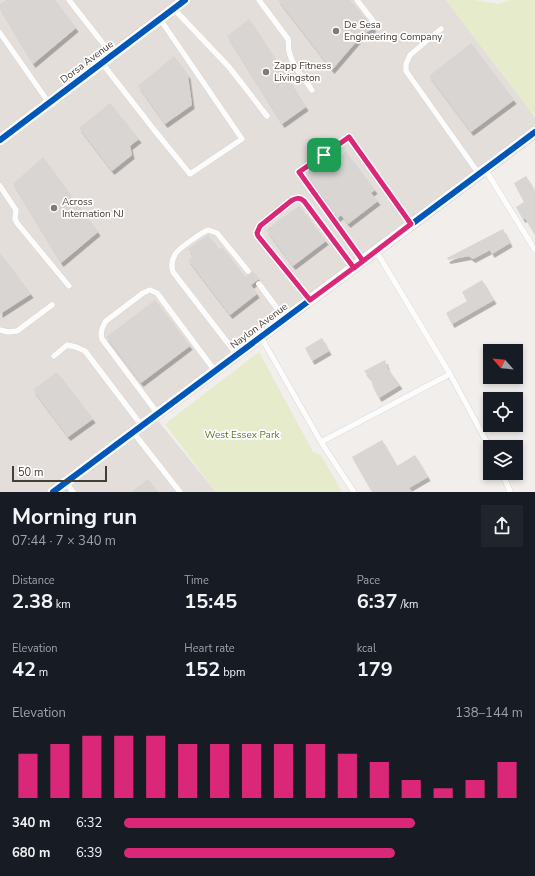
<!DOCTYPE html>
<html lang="en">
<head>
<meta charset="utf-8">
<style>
  :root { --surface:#171b24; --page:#20242c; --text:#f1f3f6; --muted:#9ea1a6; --accent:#db2777 }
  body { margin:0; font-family:"Nunito Sans",sans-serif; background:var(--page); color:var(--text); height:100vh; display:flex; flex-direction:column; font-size:15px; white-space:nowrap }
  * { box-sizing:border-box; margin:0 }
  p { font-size:13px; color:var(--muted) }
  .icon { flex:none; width:22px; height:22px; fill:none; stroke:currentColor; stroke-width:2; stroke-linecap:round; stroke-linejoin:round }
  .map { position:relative; height:492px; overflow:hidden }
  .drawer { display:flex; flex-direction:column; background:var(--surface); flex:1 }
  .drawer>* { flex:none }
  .needle { width:26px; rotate:297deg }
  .tools { position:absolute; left:483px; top:344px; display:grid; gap:8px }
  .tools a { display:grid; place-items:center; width:40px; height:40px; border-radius:0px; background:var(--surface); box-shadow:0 2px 6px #0003; font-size:20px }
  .scale { position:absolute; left:12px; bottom:10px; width:95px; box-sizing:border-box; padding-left:4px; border:2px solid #473d36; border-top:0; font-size:11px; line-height:14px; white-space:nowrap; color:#473d36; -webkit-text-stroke:3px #fff; paint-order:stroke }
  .pin { position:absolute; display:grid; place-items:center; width:34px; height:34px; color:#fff; margin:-17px; border-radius:8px; box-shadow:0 2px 6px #0006 }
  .round { display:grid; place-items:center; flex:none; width:42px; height:42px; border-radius:0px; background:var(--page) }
  .overview { display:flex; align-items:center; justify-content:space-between; height:68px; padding:0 12px }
  h1 { font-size:22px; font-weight:700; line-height:30px }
  .figures { display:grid; grid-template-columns:repeat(3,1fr); gap:6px; height:68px; padding:4px 12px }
  .figures div { display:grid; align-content:center }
  .figures b { font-size:20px; font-weight:700 }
  .figures small { font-size:11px; font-weight:400 }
  .figures p { font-size:11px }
  .chart { height:112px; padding:8px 12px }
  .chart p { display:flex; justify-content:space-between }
  .chart svg { width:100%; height:72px; margin-top:4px; stroke:var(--accent); stroke-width:6 }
  ul { padding:0 12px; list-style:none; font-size:13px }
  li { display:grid; grid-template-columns:64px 48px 1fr; align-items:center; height:30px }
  li i { height:10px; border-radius:5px; background:var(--accent) }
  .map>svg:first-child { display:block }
  .industrial { fill:#e3deda }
  .green { fill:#e5ebcb }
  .building { fill:#d9d5d2; filter:url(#shadow) }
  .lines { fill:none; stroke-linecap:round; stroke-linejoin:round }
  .service-casing { stroke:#cdcac7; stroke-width:6 }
  .minor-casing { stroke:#cdcac7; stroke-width:12 }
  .service { stroke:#fdfcfc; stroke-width:5.5 }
  .minor { stroke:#fdfcfc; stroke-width:11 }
  .cycleway-casing { stroke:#fff; stroke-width:8 }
  .cycleway { stroke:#0057b8; stroke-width:6 }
  .route-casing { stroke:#fff; stroke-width:8 }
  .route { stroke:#db2777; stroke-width:5 }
  .poi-dot { fill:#827b75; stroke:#fff; stroke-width:1.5 }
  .labels { text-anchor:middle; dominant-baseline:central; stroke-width:3.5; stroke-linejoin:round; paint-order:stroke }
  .poi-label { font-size:10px; fill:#473d36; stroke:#fff; text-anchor:start }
  .street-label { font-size:10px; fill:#473d36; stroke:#fff }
  .park-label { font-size:10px; fill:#597a29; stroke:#fff }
</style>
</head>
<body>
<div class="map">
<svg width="535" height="492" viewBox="0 0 535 492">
  <defs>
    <filter id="shadow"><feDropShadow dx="2.5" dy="4" stdDeviation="0" flood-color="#0004"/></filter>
  </defs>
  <rect width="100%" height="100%" fill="#f1eeeb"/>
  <path class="industrial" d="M0 0H446L535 117V133L155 417 216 492H0Z"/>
  <path class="green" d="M446 0H473L499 4 510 0H535V113L533 114Z
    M259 352 313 452 321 455 342 492H216L165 424Z"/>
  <path class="building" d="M6 0H55L76 28 33 64 0 9V4Z
    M278 0H350L374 28 362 35 332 70Z
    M249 19 306 107 282 124 227 36Z
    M471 43 514 100 471 132 429 76Z
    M174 56 188 75 192 105 165 124 138 86Z
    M110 103 139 139 130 146 132 155 112 171 79 128Z
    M346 152 375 190 371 193 378 201 348 224 341 215 338 218 306 174 331 155 335 161Z
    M43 157 98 232 61 263 13 184Z
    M526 176 535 191V235L525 218 523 219 516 207 524 202 514 183Z
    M299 206 326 241 293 266 266 230Z
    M503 229 510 243 492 254 490 250 473 259 469 256 448 260 447 258Z
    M208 235 220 250 222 247 245 277 250 274 253 271 259 279 251 285 257 294 230 315 188 260 193 256 188 249Z
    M0 253 31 294 0 314Z
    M482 280 494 300 452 324 446 313 467 301 462 292Z
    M155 300 190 346 141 383 106 337Z
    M322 338 329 351 312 361 305 348Z
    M385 360 388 369 400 385 379 398 373 387 371 379 364 371Z
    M57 372 93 419 68 437 33 390Z
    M382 440 397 466 415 455 428 477 409 488 412 492H372L352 457Z
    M148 479 158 492H131Z"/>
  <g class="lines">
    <g class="service-casing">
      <path id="service" d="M69 0 112 55
        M259 0 288 39C289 43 288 47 289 51 292 66 304 78 312 90
        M357 0 377 26
        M174 9 229 67 267 116
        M441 29 410 55 406 64V71L479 174
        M0 33 49 103
        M102 63 155 131 190 174 242 139 160 19
        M485 169 535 250
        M0 186 16 210 15 219 17 223 69 286
        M376 251 450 374 490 448
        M363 261 299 172 349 137 411 225
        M259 284 285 319
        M310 300 258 236 257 233 260 226 291 201C296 198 299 197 304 201L354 268
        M0 330 8 332 17 331 52 305
        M261 337 321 442 450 374
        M237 355 173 272C171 266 172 259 176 253 181 247 201 233 208 230L217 233 248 271
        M54 356 67 345 76 347 85 351 142 426
        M158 414 102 339C100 333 102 327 106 321L143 293 150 290 157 293 215 371
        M133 432 180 492
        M321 442 354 492
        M502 473 510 491 509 492
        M66 483 73 492"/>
    </g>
    <g class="minor-casing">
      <path id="minor" d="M0 140 185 0
        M53 492 535 132"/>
    </g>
    <use href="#service" class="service"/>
    <use href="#minor" class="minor"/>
    <g class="cycleway-casing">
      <path id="cycleway" d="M0 140 185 0
        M53 492 535 132"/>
    </g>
    <use href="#cycleway" class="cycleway"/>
  </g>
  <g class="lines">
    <g class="route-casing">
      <path id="route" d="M324 155 299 172 363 261 310 300 258 236 257 233 260 226 291 201C296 198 299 197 304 201L354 268 411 224 349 137 324 155"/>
    </g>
    <use href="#route" class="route"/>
  </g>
  <g class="poi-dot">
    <circle cx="336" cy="31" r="4"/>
    <circle cx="266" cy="72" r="4"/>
    <circle cx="54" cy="208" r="4"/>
  </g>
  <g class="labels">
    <g class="poi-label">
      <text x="344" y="25">De Sesa<tspan x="344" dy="12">Engineering Company</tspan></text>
      <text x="274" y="66">Zapp Fitness<tspan x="274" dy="12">Livingston</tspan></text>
      <text x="62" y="202">Across<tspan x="62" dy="12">Internation NJ</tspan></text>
    </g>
    <g class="street-label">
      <text transform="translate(87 62) rotate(-37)">Dorsa Avenue</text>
      <text transform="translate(259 326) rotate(-37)">Naylon Avenue</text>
    </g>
    <g class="park-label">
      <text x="242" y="435">West Essex Park</text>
    </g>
  </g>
</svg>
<div class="tools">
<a><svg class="needle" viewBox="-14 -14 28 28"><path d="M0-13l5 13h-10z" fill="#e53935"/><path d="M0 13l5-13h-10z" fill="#9ea1a6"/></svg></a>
<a><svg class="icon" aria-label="locate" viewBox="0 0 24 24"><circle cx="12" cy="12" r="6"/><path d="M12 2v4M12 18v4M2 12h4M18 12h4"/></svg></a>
<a><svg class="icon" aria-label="layers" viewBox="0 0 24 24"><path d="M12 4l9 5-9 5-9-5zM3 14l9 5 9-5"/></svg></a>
</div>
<div class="scale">50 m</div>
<div class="pin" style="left:324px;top:155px;background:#1e9e55"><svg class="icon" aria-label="arrive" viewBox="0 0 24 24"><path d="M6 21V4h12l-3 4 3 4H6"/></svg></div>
</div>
<section class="drawer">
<div class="overview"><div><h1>Morning run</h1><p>07:44 · 7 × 340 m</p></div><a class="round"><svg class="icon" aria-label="share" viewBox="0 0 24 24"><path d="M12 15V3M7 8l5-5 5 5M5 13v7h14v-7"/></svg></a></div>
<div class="figures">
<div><p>Distance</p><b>2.38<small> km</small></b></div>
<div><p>Time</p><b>15:45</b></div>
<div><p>Pace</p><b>6:37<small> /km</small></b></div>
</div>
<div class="figures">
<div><p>Elevation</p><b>42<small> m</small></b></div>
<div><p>Heart rate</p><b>152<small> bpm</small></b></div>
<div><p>kcal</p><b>179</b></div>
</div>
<div class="chart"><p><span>Elevation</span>138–144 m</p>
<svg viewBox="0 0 160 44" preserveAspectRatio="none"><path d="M5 44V17M15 44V11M25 44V6M35 44V6M45 44V6M55 44V11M65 44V11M75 44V11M85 44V11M95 44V11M105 44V17M115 44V22M125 44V33M135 44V38M145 44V33M155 44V22"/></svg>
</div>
<ul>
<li><b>340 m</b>6:32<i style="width:73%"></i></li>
<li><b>680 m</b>6:39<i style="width:68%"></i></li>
</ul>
</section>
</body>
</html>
